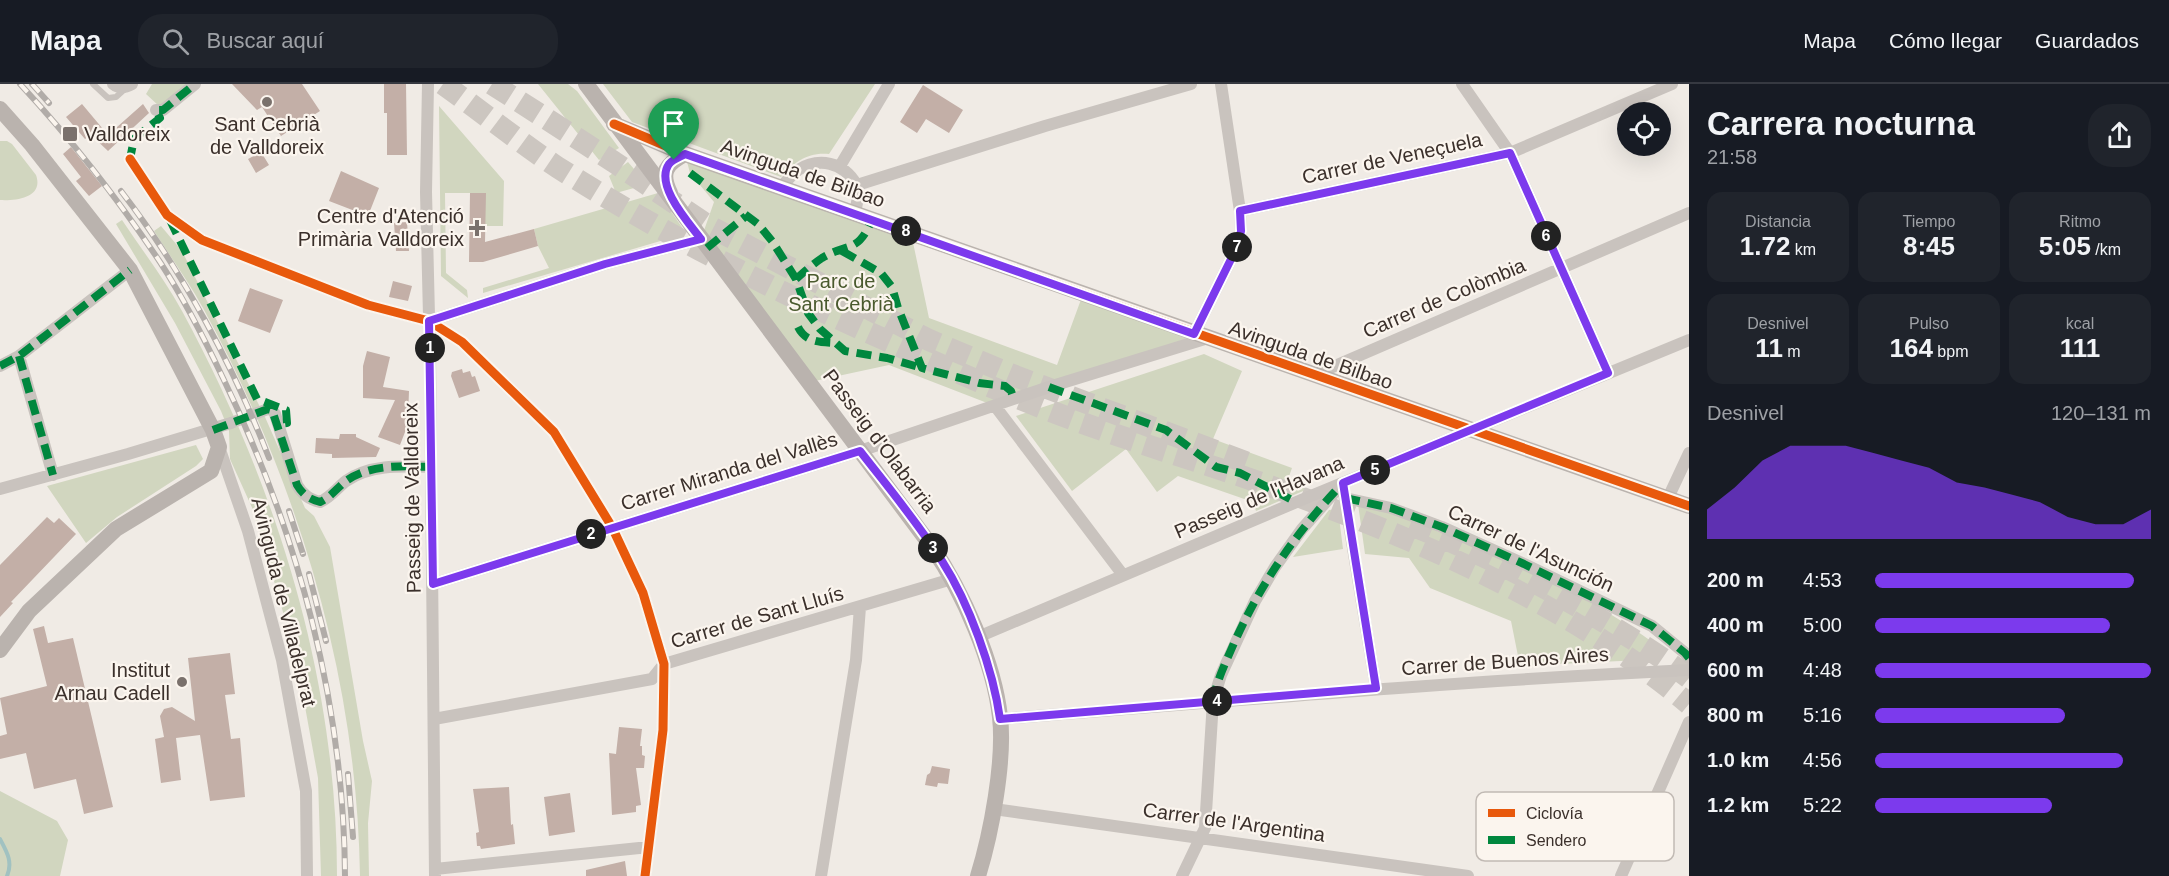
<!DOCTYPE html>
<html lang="es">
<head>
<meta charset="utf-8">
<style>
  :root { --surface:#171b24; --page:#20242c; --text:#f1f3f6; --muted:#9ea1a6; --line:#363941; --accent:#7c3aed }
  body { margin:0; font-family:Arial,sans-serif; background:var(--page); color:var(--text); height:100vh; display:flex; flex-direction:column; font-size:22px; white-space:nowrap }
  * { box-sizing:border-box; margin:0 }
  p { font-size:20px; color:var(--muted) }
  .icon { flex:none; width:33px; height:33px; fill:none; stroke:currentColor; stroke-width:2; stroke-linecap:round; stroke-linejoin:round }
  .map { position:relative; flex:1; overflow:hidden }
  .details { display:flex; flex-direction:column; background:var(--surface); width:480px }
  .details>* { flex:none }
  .buttons { position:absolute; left:1617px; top:18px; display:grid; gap:12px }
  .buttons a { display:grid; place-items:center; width:54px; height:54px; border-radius:50%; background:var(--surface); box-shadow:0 6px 24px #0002; font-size:30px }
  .pin { position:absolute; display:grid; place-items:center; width:51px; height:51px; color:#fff; margin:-62px -26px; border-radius:50% 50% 50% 0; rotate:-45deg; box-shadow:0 0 6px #0007 }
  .pin .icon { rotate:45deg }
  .km { position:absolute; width:30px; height:30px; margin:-15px; border-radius:50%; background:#222; color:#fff; font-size:16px; line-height:30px; text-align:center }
  .round { display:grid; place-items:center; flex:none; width:63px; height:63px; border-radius:24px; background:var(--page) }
  .head { display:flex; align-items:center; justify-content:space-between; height:102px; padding:0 18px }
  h1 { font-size:33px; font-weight:600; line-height:45px }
  .metrics { display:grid; grid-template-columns:repeat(3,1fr); gap:9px; height:102px; padding:6px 18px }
  .metrics div { display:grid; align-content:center; border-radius:15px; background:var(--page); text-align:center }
  .metrics b { font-size:26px; font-weight:600 }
  .metrics small { font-size:16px; font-weight:400 }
  .metrics p { font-size:16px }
  .chart { height:168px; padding:12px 18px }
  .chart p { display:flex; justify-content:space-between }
  .chart svg { width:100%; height:108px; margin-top:6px; fill:var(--accent); opacity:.7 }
  ul { padding:0 18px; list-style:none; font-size:20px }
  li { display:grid; grid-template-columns:96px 72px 1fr; align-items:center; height:45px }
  li i { height:15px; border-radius:8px; background:var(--accent) }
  header { display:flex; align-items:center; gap:36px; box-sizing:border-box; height:84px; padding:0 30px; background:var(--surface); border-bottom:2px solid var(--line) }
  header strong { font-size:28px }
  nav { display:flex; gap:33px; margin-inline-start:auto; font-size:21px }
  .search { width:420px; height:54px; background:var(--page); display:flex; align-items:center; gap:15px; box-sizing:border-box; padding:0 21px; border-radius:24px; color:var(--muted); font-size:22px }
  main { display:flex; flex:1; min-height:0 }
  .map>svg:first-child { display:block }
  .green { fill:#d1d6bf }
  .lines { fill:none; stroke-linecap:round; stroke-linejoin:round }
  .stream { stroke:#a1c2c1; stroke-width:4 }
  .building { fill:#c3afa7 }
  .street-tunnel { stroke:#ccc6c0; stroke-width:12; stroke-dasharray:12 6; stroke-linecap:butt }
  .highway-tunnel { stroke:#ccc6c0; stroke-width:22; stroke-dasharray:22 11; stroke-linecap:butt }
  .lane { stroke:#c9c3be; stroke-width:6 }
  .street { stroke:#c9c3be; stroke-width:12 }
  .secondary { stroke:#bab3ae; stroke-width:16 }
  .rail-casing { stroke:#b1aca8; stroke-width:6 }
  .rail { stroke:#fbf5ee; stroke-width:4; stroke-dasharray:11; stroke-linecap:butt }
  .quiet { stroke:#00873e; stroke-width:8; stroke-dasharray:15 8; stroke-linecap:butt }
  .cycleway-casing { stroke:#fbf5ee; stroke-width:13 }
  .cycleway { stroke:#e8590c; stroke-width:9 }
  .route-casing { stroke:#fff; stroke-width:12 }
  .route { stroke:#7c3aed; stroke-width:8 }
  .poi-dot { fill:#7a716c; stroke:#fbf5ee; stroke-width:2 }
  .labels { text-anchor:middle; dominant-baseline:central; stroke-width:4.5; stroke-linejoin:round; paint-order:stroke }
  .poi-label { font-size:20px; fill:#3b302b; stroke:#fbf5ee; text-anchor:end }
  .street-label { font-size:20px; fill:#3b302b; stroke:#fbf5ee }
  .park-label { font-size:20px; fill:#4a5a2e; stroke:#fbf5ee }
  .key { fill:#fbf5ee; stroke:#c1bab4; stroke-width:1.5 }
  .key-label { font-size:16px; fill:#3b302b }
</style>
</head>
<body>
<header>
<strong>Mapa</strong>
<div class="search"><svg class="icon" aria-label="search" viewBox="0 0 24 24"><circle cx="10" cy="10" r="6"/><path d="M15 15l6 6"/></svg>Buscar aquí</div>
<nav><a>Mapa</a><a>Cómo llegar</a><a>Guardados</a></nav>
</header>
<main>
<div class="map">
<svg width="1689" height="792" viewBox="0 0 1689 792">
  <rect width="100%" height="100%" fill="#f0ebe5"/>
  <path class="green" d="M152 0H190L159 22 146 10Z
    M538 0H568L577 7 619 64 599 76Z
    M603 0H875L829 70C807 68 795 78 781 93L632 38Z
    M439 22 504 97 503 142H485V109H445L446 189 467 206 468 214 441 192Z
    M0 57H7L12 60 36 91C44 113 17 117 0 116Z
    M685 70 911 149 929 234 1057 281 1083 210 1200 252 995 322 889 281 810 298 701 155 714 118 690 89Z
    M628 78 634 85 638 83 652 99 616 109 609 92Z
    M658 109 684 146 681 151 483 209V204L549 184 538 162 534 145Z
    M122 136C142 166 165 196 182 227 276 400 337 594 337 792H321L318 694 296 573 254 428 230 375 229 347 221 327 175 239 116 140Z
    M161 142 182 167 265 333 305 424 314 432 330 463 363 657 372 697 368 739 369 792H360C357 593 298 398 203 224 188 197 170 172 154 147Z
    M1204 270 1242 287 1213 355 1292 384 1287 398 1308 405 1256 427 1253 418 1178 392 1157 408 1126 365 1072 407 1016 332Z
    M196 361 203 375 196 382 117 433 86 459 47 402Z
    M1358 420 1372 422C1469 459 1574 500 1658 562L1661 575 1520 582 1511 537 1430 504 1409 474 1365 470Z
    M1338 425 1343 465 1293 473 1329 426Z
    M0 707 57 737 68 756 60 792H0Z"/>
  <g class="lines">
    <path class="stream" d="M0 755C7 768 13 778 7 792"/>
  </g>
  <path class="building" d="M232 0H302L320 27 281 52 262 23 257 26Z
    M384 0H406L407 71H387V29H384Z
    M923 1 963 26 949 49 926 35 917 49 900 38Z
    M82 20 108 51 143 20 149 29 108 67 91 51 85 55 66 33Z
    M71 63 102 102 89 112 76 97 81 93 63 70Z
    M261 68 269 81 256 89 248 75Z
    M341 87 379 104 368 132 329 117Z
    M470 109H486L485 158 534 145 538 162 483 178H469Z
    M407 138 409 167H396L394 139Z
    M393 197 412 202 408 217 389 213Z
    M250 204 283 216 270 249 238 237Z
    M367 267 390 273 383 303 409 307 408 334 410 335 400 361 378 353 395 316 363 314V282Z
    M462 285 463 289 470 287 472 293 475 292 480 307 459 314 451 292 452 288Z
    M340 350H356V353L380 364 376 373 332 374V370L315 369 316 354 339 355Z
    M47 433 54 439 59 434 76 450 11 518 13 519 0 533V481Z
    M44 542 48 559 73 554 113 723 84 730 76 695 34 705 26 669 0 675V652L7 650 0 614 47 602 33 545Z
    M230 569 235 610 225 611 231 655 240 654 245 713 210 717 200 651 176 654 181 696 161 699 155 655 164 653 160 632 164 625 172 623 195 637 188 574Z
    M619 643 642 645 640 662H642V671L645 672 644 684H636L641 721 636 722V728L612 731 609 669 616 670Z
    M932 682 950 685 948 700 938 699 937 703 925 701 927 691 930 689Z
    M509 703 511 741 513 740 515 760 481 765 480 762H477L476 749 479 748 473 705Z
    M570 709 575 748 549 752 544 713Z
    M625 777 627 792H586V786Z"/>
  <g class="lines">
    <path class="street-tunnel" d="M231 339 260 328"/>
    <path class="highway-tunnel" d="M443 0C481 27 518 57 557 83 666 152 781 210 899 262 952 286 1006 310 1061 331 1129 357 1199 377 1267 401 1417 455 1566 517 1689 620
      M492 0 614 78 707 141 929 256 1015 292 1253 381
      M1410 441C1475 465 1536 498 1596 533 1628 552 1660 571 1689 594"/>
    <path class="lane" d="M93 0 108 14 116 13 126 4"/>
    <path class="street" d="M113 0C119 5 125 4 132 0
      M428 0 426 108 430 274 435 792
      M1221 0 1240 127
      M1462 0 1510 69 1608 289
      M156 26H163L195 0
      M130 75 167 131 202 156 368 221 429 237 462 258 554 348 612 443 643 509 664 580 663 646 645 792
      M840 82 889 0
      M857 101 1045 42 1191 0
      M781 103C786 98 792 90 798 86 819 73 843 78 856 100 860 108 857 120 855 128
      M429 237 605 180 701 155
      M1194 250 1238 161 1241 147 1240 127 1510 69 1672 0
      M19 272 53 391
      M0 282 19 272 130 186
      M1314 291 1689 129
      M995 322 1123 491
      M260 328 268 325 272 326 275 330 297 401C303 411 309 415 320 418 331 413 337 404 346 397 370 380 402 382 430 383
      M219 363 248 447 282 576 306 707 307 792
      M0 405 128 370 231 339
      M1344 409 1376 604
      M1345 414 1391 424 1442 443 1524 480 1652 542 1685 569 1689 574
      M1668 414 1689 369
      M433 500 860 367 1049 303 1208 254
      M978 553 1306 414 1689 256
      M434 635 652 595 664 580 952 495
      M1000 635C1230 617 1459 597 1689 586
      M994 725 1468 792
      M435 785 649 763
      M821 792 856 576 860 523
      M1182 792 1205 744 1213 617 1221 591 1255 517 1275 483 1302 445 1340 402
      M1621 792 1689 638"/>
    <path class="secondary" d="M586 0 932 463C963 508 994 579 1000 633 1005 677 991 750 978 792
      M0 25 32 61 130 186 213 346 219 363 211 387 116 445 29 527 0 566
      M614 40 685 70 1689 422
      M670 109C660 88 666 80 685 70"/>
    <g class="rail-casing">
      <path id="rail" d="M20 0C71 55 118 115 160 178 184 215 204 254 223 294 298 449 344 619 345 792
        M32 0 49 19
        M121 107C182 186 233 281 269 374
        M289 427 303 470
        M309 490 326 557
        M348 690 353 753"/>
    </g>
    <use href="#rail" class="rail"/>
    <path class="quiet" d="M131 78 130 75 134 55 160 34 156 26H163L195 0
      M690 89 758 140 772 157 796 195 808 229 820 245 845 267 887 274 922 284
      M170 136 257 315 286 326 287 339 278 340
      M707 164 746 132
      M842 167 881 189 892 203 898 224 922 284 979 299 1005 302 1011 307 1014 316
      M796 195C804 188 813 180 822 174 849 158 858 170 872 135
      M798 243C806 259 821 258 836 259
      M19 272 53 391
      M0 282 19 272 130 186
      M1049 303 1166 346 1216 383 1240 389 1296 418
      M213 346 268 325 272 326 297 401C303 411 309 415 320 418 331 413 337 404 346 397 370 380 402 382 430 383
      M1344 407 1376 604
      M1345 414 1391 424 1442 443 1524 480 1652 542 1685 569 1689 574
      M1213 617C1216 599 1224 582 1231 566 1258 503 1296 448 1343 399"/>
    <g class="cycleway-casing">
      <path id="cycleway" d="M614 40 685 70 1689 422
        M130 75 167 131 202 156 368 221 429 237 462 258 554 348 612 443 643 509 664 580 663 646 645 792"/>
    </g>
    <use href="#cycleway" class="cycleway"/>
  </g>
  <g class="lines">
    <g class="route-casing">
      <path id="route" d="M1510 69 1608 289 1343 399 1376 604 1000 635C993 585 969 519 942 477 918 439 888 403 860 367L433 500 429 237 605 180 701 155C689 139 654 101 669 80 673 75 680 73 685 70L1194 250 1238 161 1241 147 1240 127Z"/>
    </g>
    <use href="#route" class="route"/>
  </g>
  <g class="poi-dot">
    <circle cx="267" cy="18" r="6"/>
    <rect x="62" y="42" width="16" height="16" rx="3"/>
    <path d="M474 135h6v6h6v6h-6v6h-6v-6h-6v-6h6z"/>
    <circle cx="182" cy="598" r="6"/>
  </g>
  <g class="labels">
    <g class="poi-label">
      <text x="267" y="40" text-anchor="middle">Sant Cebrià<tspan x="267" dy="23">de Valldoreix</tspan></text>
      <text x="84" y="50" text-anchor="start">Valldoreix</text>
      <text x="464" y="132">Centre d'Atenció<tspan x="464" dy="23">Primària Valldoreix</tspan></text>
      <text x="170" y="586">Institut<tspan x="170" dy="23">Arnau Cadell</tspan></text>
    </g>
    <g class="street-label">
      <text transform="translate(1392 74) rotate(-12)">Carrer de Veneçuela</text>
      <text transform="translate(803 89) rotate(19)">Avinguda de Bilbao</text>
      <text transform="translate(1444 214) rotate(-23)">Carrer de Colòmbia</text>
      <text transform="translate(1311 271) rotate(19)">Avinguda de Bilbao</text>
      <text transform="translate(880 357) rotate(53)">Passeig d'Olabarria</text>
      <text transform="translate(729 387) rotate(-17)">Carrer Miranda del Vallès</text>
      <text transform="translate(1259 413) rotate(-23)">Passeig de l'Havana</text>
      <text transform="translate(412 414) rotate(-91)">Passeig de Valldoreix</text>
      <text transform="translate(1531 464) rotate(25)">Carrer de l'Asunción</text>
      <text transform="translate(284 518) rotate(76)">Avinguda de Villadelprat</text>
      <text transform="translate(757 533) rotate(-16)">Carrer de Sant Lluís</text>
      <text transform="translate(1505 577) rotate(-4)">Carrer de Buenos Aires</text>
      <text transform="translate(1234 738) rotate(8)">Carrer de l'Argentina</text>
    </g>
    <g class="park-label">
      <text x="841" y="197">Parc de<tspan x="841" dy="23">Sant Cebrià</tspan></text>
    </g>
  </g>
  <rect x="1476" y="708" width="198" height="69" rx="9" class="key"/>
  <rect x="1488" y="725" width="27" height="8" fill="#e8590c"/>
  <rect x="1488" y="752" width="27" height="8" fill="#00873e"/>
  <g class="key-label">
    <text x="1526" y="735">Ciclovía</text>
    <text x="1526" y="762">Sendero</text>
  </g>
</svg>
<div class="buttons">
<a><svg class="icon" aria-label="locate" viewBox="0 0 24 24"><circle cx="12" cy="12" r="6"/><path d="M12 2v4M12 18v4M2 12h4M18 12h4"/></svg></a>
</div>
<div class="pin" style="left:674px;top:76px;background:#1e9e55"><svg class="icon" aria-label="arrive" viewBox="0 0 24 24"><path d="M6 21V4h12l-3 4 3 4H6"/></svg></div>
<b class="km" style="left:430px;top:264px">1</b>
<b class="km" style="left:591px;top:450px">2</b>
<b class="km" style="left:933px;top:464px">3</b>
<b class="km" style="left:1217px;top:617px">4</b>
<b class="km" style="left:1375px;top:386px">5</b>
<b class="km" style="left:1546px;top:152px">6</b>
<b class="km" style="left:1237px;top:163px">7</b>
<b class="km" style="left:906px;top:147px">8</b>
</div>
<section class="details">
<div class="head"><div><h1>Carrera nocturna</h1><p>21:58</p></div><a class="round"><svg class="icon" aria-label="share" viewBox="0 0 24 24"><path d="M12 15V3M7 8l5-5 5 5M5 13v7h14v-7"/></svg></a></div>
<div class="metrics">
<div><p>Distancia</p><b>1.72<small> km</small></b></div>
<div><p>Tiempo</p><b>8:45</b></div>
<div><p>Ritmo</p><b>5:05<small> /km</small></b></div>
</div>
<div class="metrics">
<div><p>Desnivel</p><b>11<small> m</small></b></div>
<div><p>Pulso</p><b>164<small> bpm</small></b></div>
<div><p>kcal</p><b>111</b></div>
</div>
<div class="chart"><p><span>Desnivel</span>120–131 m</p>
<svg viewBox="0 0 160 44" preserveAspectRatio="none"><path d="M0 44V32L10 23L20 12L30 6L40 6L50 6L60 9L70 12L80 15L90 21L100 23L110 26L120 29L130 35L140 38L150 38L160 32V44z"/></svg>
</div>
<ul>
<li><b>200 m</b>4:53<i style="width:94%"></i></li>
<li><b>400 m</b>5:00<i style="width:85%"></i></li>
<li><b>600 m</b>4:48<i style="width:100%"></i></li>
<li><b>800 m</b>5:16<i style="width:69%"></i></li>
<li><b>1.0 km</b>4:56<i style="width:90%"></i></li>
<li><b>1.2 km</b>5:22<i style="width:64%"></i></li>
</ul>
</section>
</main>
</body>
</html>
